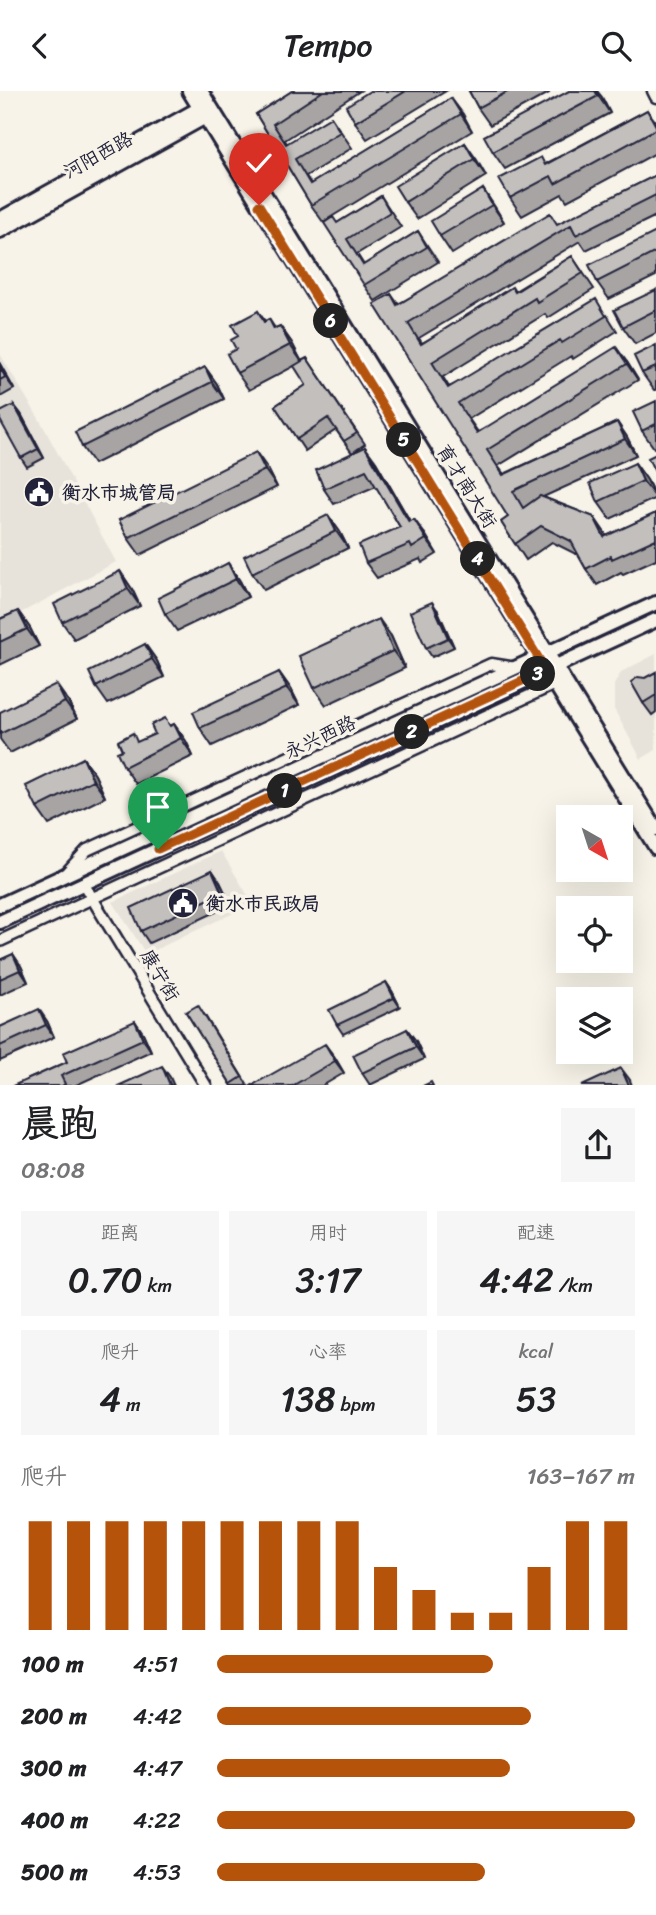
<!DOCTYPE html>
<html lang="zh">
<head>
<meta charset="utf-8">
<style>
  :root { --surface:#fff; --page:#f6f6f6; --text:#202124; --muted:#757577; --accent:#b45309 }
  body { margin:0; font-family:Sriracha,"LXGW WenKai TC",sans-serif; background:var(--page); color:var(--text); height:100vh; display:flex; flex-direction:column; font-size:26px; white-space:nowrap }
  * { box-sizing:border-box; margin:0 }
  p { font-size:23px; color:var(--muted) }
  .icon { flex:none; width:38px; height:38px; fill:none; stroke:currentColor; stroke-width:2; stroke-linecap:round; stroke-linejoin:round }
  .map { position:relative; height:994px; overflow:hidden }
  .drawer { display:flex; flex-direction:column; background:var(--surface); flex:1 }
  .drawer>* { flex:none }
  .needle { width:46px; rotate:141deg }
  .controls { position:absolute; left:556px; top:714px; display:grid; gap:14px }
  .controls a { display:grid; place-items:center; width:77px; height:77px; border-radius:0px; background:var(--surface); box-shadow:0 7px 28px #0002; font-size:35px }
  .pin { position:absolute; display:grid; place-items:center; width:60px; height:60px; color:#fff; margin:-72px -30px; border-radius:50% 50% 50% 0; rotate:-45deg; box-shadow:0 0 7px #0007 }
  .pin .icon { rotate:45deg }
  .km { position:absolute; width:35px; height:35px; margin:-18px; border-radius:50%; background:#222; color:#fff; font-size:19px; line-height:35px; text-align:center }
  .round { display:grid; place-items:center; flex:none; width:74px; height:74px; border-radius:0px; background:var(--page) }
  .head { display:flex; align-items:center; justify-content:space-between; height:119px; padding:0 21px }
  h1 { font-size:38px; font-weight:600; line-height:52px }
  .stats { display:grid; grid-template-columns:repeat(3,1fr); gap:10px; height:119px; padding:7px 21px }
  .stats div { display:grid; align-content:center; border-radius:0px; background:var(--page); text-align:center }
  .stats b { font-size:35px; font-weight:600 }
  .stats small { font-size:19px; font-weight:400 }
  .stats p { font-size:19px }
  .chart { height:196px; padding:14px 21px }
  .chart p { display:flex; justify-content:space-between }
  .chart svg { width:100%; height:126px; margin-top:7px; stroke:var(--accent); stroke-width:6 }
  ul { padding:0 21px; list-style:none; font-size:23px }
  li { display:grid; grid-template-columns:112px 84px 1fr; align-items:center; height:52px }
  li i { height:18px; border-radius:9px; background:var(--accent) }
  header { display:flex; justify-content:space-between; align-items:center; height:91px; padding:0 21px; background:var(--surface); font-size:32px; font-weight:600 }
  .map>svg:first-child { display:block }
  .built { fill:#e7e3db }
  .lines { fill:none; stroke-linecap:round; stroke-linejoin:round }
  .minor-casing { stroke:#22223b; stroke-width:15 }
  .major-casing { stroke:#22223b; stroke-width:18 }
  .minor { stroke:#f7f3e8; stroke-width:10 }
  .major { stroke:#f7f3e8; stroke-width:12 }
  .wall { fill:#a7a4a3; stroke:#22223b; stroke-width:2 }
  .shaded-wall { fill:#888684; stroke:#22223b; stroke-width:2 }
  .building { fill:#c2bfbd; stroke:#22223b; stroke-width:2 }
  .route-casing { stroke:#fff; stroke-width:14 }
  .route { stroke:#b45309; stroke-width:9 }
  .labels { text-anchor:middle; dominant-baseline:central; stroke-width:7; stroke-linejoin:round; paint-order:stroke }
  .street-label { font-size:19px; fill:#22223b; stroke:#f7f3e8 }
  .poi-label { font-size:19px; font-weight:bold; fill:#22223b; stroke:#f7f3e8; text-anchor:start }
</style>
</head>
<body>
<header><svg class="icon" aria-label="back" viewBox="0 0 24 24"><path d="M15 5l-7 7 7 7"/></svg>Tempo<svg class="icon" aria-label="search" viewBox="0 0 24 24"><circle cx="10" cy="10" r="6"/><path d="M15 15l6 6"/></svg></header>
<div class="map">
<svg width="656" height="995" viewBox="0 0 656 995">
  <rect width="100%" height="100%" fill="#f7f3e8"/>
  <filter id="ink" filterUnits="userSpaceOnUse"><feTurbulence type="fractalNoise" baseFrequency=".0143" numOctaves="2"/><feDisplacementMap in="SourceGraphic" scale="14" xChannelSelector="R" yChannelSelector="G"/><feConvolveMatrix kernelMatrix="1 2 1 2 8 2 1 2 1" color-interpolation-filters="sRGB"/></filter>
  <g filter="url(#ink)">
    <path class="built" d="M0 263 41 331 116 471 0 533Z
      M656 563V659L641 668 614 618V594L621 581Z
      M221 760 253 813 146 863 113 811Z"/>
    <g class="lines">
      <g class="minor-casing">
        <path id="minor" d="M653 0 656 6
          M67 781 87 759 491 573 516 577
          M83 792 206 995
          M0 850 555 593"/>
      </g>
      <g class="major-casing">
        <path id="major" d="M189 0 656 757
          M201 0 656 738
          M0 128 205 14
          M0 140 211 23
          M0 814 656 512
          M0 831 656 529"/>
      </g>
      <use href="#minor" class="minor"/>
      <use href="#major" class="major"/>
    </g>
    <path class="wall" d="M292 0H360L285 49 287 53 331 26 352 57 306 85 311 93 451 7 472 40 323 131 311 114 256 23Z
      M370 0H446L367 48 355 31Z
      M469 0H548L549 2 490 34 478 17Z
      M569 0H597L610 22 505 78 493 61Z
      M647 19 656 31V62L567 110 562 103 522 125 510 107 545 73Z
      M465 52 486 85 417 128 405 111Z
      M656 84V125L586 159 580 150 419 247 422 252 515 200 572 165 594 198 548 227 545 223 443 286 449 296 607 224 617 240 573 268 571 265 469 328 478 341 627 271 638 289 498 375 504 383 617 331 627 346 636 364 543 406 594 426 607 445 656 422V468L623 483 621 481 597 494 586 478 578 464 552 451 526 469 501 431 508 426 391 203 398 213Z
      M483 98 504 131 452 163 440 145Z
      M381 105 401 136 357 163 364 174 418 140 438 171 375 210 364 194 337 132Z
      M656 141V185L609 208 597 191Z
      M656 199V242L635 253 623 236Z
      M258 220 265 230 269 228 275 237 280 235 292 252 301 270 307 267 365 353 352 362 336 339 305 360 275 315 306 294 296 274 249 299 237 282 236 258 238 245Z
      M656 254V299H654L642 282Z
      M0 273 14 298 0 306Z
      M205 276 217 293 224 308 94 373 82 356Z
      M656 310V356L654 357 642 340Z
      M14 314 21 323 44 367 27 376 21 367Z
      M365 356 376 371 410 430 425 443 437 463 422 472 420 468 377 487 366 472 400 436 376 395 334 413 324 398Z
      M635 372 647 389 656 407 610 428 598 411Z
      M268 378 277 396 140 464 128 447 119 429Z
      M328 424 340 441 348 457 264 499 252 482Z
      M228 472 240 490 248 506 177 540 165 523Z
      M120 480 132 498 140 515 74 548 62 531Z
      M18 520 30 537 39 555 0 574V528Z
      M438 520 454 556 432 566 426 557Z
      M391 545 405 577 326 614 314 597Z
      M145 553 157 570 164 586 108 613 96 596Z
      M279 581 291 598 299 614 212 655 200 637Z
      M656 581V621L652 624 643 612 645 587Z
      M68 610 77 628 10 662 0 648V621Z
      M174 633 186 650 193 665 136 693 124 676 138 651Z
      M83 667 95 684 105 706 49 734 37 717Z
      M212 779 220 791 231 814 149 852 141 840Z
      M13 863 21 875 28 891 0 904V869Z
      M386 891 392 900 400 916 343 943 337 934Z
      M186 921 204 923 248 995H232Z
      M47 930 54 946 0 970V936Z
      M135 930 143 942 151 960 74 995H13L67 971Z
      M407 938 416 950 424 968 370 994 362 982Z
      M334 965 344 982 322 995H251Z"/>
    <path class="shaded-wall" d="M595 0H597L602 6 610 22Z
      M451 7 463 23 472 40 461 23Z
      M465 52 477 69 486 85 474 68Z
      M483 98 495 116 504 131 492 114Z
      M280 235 292 252 302 271 290 254Z
      M616 256 627 271 638 289 627 273Z
      M0 273 14 298 5 286 0 276Z
      M205 276 217 293 224 308 212 291Z
      M14 314 21 323 44 367 38 358Z
      M617 331 627 346 636 364 625 348Z
      M365 356 376 371 419 446 409 431Z
      M256 361 268 378 277 396 265 379Z
      M635 372 647 389 656 407 643 390Z
      M328 424 340 441 348 457 336 440Z
      M594 426 605 442 615 461 604 446Z
      M414 428 425 443 437 463 426 448Z
      M228 472 240 490 248 506 236 488Z
      M120 480 132 498 140 515 128 498Z
      M432 511 438 520 454 556 448 547Z
      M18 520 30 537 39 555 27 538Z
      M379 528 391 545 405 577 393 560Z
      M145 553 157 570 164 586 152 568Z
      M279 581 291 598 299 614 287 597Z
      M56 593 68 610 77 628 65 611Z
      M174 633 186 650 193 665 181 647Z
      M83 667 95 684 105 706 93 689Z
      M212 779 220 791 231 814 222 802Z
      M13 863 21 875 28 891 20 879Z
      M386 891 392 900 400 916 394 907Z
      M39 918 47 930 54 946 46 934Z
      M135 930 143 942 151 960 143 948Z
      M407 938 416 950 424 968 416 956Z
      M325 953 334 965 344 982 335 970Z
      M162 975 170 986 174 995 170 994Z
      M621 977 630 989 632 995H629Z"/>
    <path class="building" d="M292 0H323L273 33 286 53 331 26 340 41 295 68 310 93 451 7 461 23 311 114 256 23Z
      M370 0H406L355 31 346 15Z
      M469 0H509L478 17Z
      M569 0H595L598 5 493 61 484 45Z
      M647 19 656 35V38L555 93 551 85 510 107 499 88 541 66 545 74Z
      M465 52 474 68 405 111 395 95Z
      M656 84V104L576 144 571 134 408 232 421 253 512 196 515 201 572 165 583 182 537 211 535 207 432 271 448 297 596 208 606 225 562 252 560 249 458 312 477 342 616 256 627 273 487 359 503 384 617 331 625 348 513 400 523 417 540 405 594 426 604 446 656 422V448L612 468 611 465 586 478 571 450 541 435 515 453 501 431 508 426 374 213 391 203 397 214 550 122 557 133Z
      M483 98 492 114 440 145 431 130Z
      M381 105 390 121 347 148 363 174 418 140 427 156 364 194 324 132 333 126 337 132Z
      M656 141V161L597 191 589 174Z
      M656 199V219L623 236 614 219Z
      M258 220 264 231 269 228 274 238 280 235 290 254 237 282 227 263 236 258 231 249 238 245 232 234Z
      M656 254V276L642 282 634 265Z
      M307 267 357 342 344 350 328 327 297 348 275 315 306 294 294 275Z
      M0 276 5 286 0 289Z
      M205 276 212 291 82 356 75 341Z
      M656 310V333L642 340 633 321Z
      M14 314 38 358 21 367 0 329V321Z
      M365 356 409 431 414 428 426 448 412 457 410 453 366 472 359 454 400 436 366 379 324 398 316 379Z
      M256 361 265 379 128 447 119 429Z
      M656 363V383L648 367Z
      M635 372 643 390 598 411 590 392Z
      M328 424 336 440 252 482 244 465Z
      M228 472 236 488 165 523 158 507Z
      M120 480 128 498 62 531 54 513Z
      M432 511 448 547 426 557 410 521Z
      M18 520 27 538 0 551V528Z
      M379 528 393 560 314 597 299 565Z
      M145 553 152 568 96 596 89 581Z
      M279 581 287 597 200 637 193 621Z
      M656 581V604L643 612 631 591 638 586 645 587Z
      M56 593 65 611 0 643V621Z
      M165 627 170 635 174 633 181 647 124 676 117 661 122 659 118 650 133 642 137 651 155 643 151 634Z
      M83 667 93 689 37 717 26 695Z
      M212 779 222 802 141 840 131 817Z
      M13 863 20 879 0 888V869Z
      M386 891 394 907 337 934 329 919Z
      M198 914 242 986 231 993 186 921Z
      M39 918 46 934 0 955V936Z
      M135 930 143 948 61 985 65 993 62 995H13L67 971 63 962Z
      M407 938 416 956 362 982 353 964Z
      M325 953 335 970 292 995H251Z
      M162 975 170 994 168 995H118Z
      M621 977 629 995H582Z
      M431 991 433 995H423Z"/>
  </g>
  <g class="lines" filter="url(#ink)">
    <g class="route-casing">
      <path id="route" d="M158 758 546 579 259 114"/>
    </g>
    <use href="#route" class="route"/>
  </g>
  <defs>
    <g id="civic-disc" transform="scale(1.575)"><circle r="9.5" fill="#22223b" stroke="#f7f3e8"/><path d="M-.6-6.5H3V-4.5H.6V-3L4-1V1h2V6H-6V1h2V-1L-.6-3ZM-1.2 2.5V6h2.4V2.5Z" fill="#fff"/></g>
  </defs>
  <g fill-rule="evenodd">
    <use href="#civic-disc" x="39" y="401"/>
    <use href="#civic-disc" x="183" y="812"/>
  </g>
  <g class="labels">
    <g class="street-label">
      <text transform="translate(98 64) rotate(-29)">河阳西路</text>
      <text transform="translate(467 395) rotate(58)">育才南大街</text>
      <text transform="translate(320 646) rotate(-25)">永兴西路</text>
      <text transform="translate(160 884) rotate(59)">康宁街</text>
    </g>
    <g class="poi-label">
      <text x="62" y="401">衡水市城管局</text>
      <text x="206" y="812">衡水市民政局</text>
    </g>
  </g>
</svg>
<div class="controls">
<a><svg class="needle" viewBox="-14 -14 28 28"><path d="M0-13l5 13h-10z" fill="#e53935"/><path d="M0 13l5-13h-10z" fill="#757577"/></svg></a>
<a><svg class="icon" aria-label="locate" viewBox="0 0 24 24"><circle cx="12" cy="12" r="6"/><path d="M12 2v4M12 18v4M2 12h4M18 12h4"/></svg></a>
<a><svg class="icon" aria-label="layers" viewBox="0 0 24 24"><path d="M12 4l9 5-9 5-9-5zM3 14l9 5 9-5"/></svg></a>
</div>
<div class="pin" style="left:158px;top:758px;background:#1e9e55"><svg class="icon" aria-label="arrive" viewBox="0 0 24 24"><path d="M6 21V4h12l-3 4 3 4H6"/></svg></div>
<div class="pin" style="left:259px;top:114px;background:#d93025"><svg class="icon" aria-label="check" viewBox="0 0 24 24"><path d="M5 12l5 5 9-10"/></svg></div>
<b class="km" style="left:285px;top:700px">1</b>
<b class="km" style="left:412px;top:641px">2</b>
<b class="km" style="left:538px;top:583px">3</b>
<b class="km" style="left:478px;top:468px">4</b>
<b class="km" style="left:404px;top:349px">5</b>
<b class="km" style="left:331px;top:230px">6</b>
</div>
<section class="drawer">
<div class="head"><div><h1>晨跑</h1><p>08:08</p></div><a class="round"><svg class="icon" aria-label="share" viewBox="0 0 24 24"><path d="M12 15V3M7 8l5-5 5 5M5 13v7h14v-7"/></svg></a></div>
<div class="stats">
<div><p>距离</p><b>0.70<small> km</small></b></div>
<div><p>用时</p><b>3:17</b></div>
<div><p>配速</p><b>4:42<small> /km</small></b></div>
</div>
<div class="stats">
<div><p>爬升</p><b>4<small> m</small></b></div>
<div><p>心率</p><b>138<small> bpm</small></b></div>
<div><p>kcal</p><b>53</b></div>
</div>
<div class="chart"><p><span>爬升</span>163–167 m</p>
<svg viewBox="0 0 160 44" preserveAspectRatio="none"><path d="M5 44V6M15 44V6M25 44V6M35 44V6M45 44V6M55 44V6M65 44V6M75 44V6M85 44V6M95 44V22M105 44V30M115 44V38M125 44V38M135 44V22M145 44V6M155 44V6"/></svg>
</div>
<ul>
<li><b>100 m</b>4:51<i style="width:66%"></i></li>
<li><b>200 m</b>4:42<i style="width:75%"></i></li>
<li><b>300 m</b>4:47<i style="width:70%"></i></li>
<li><b>400 m</b>4:22<i style="width:100%"></i></li>
<li><b>500 m</b>4:53<i style="width:64%"></i></li>
</ul>
</section>
</body>
</html>
